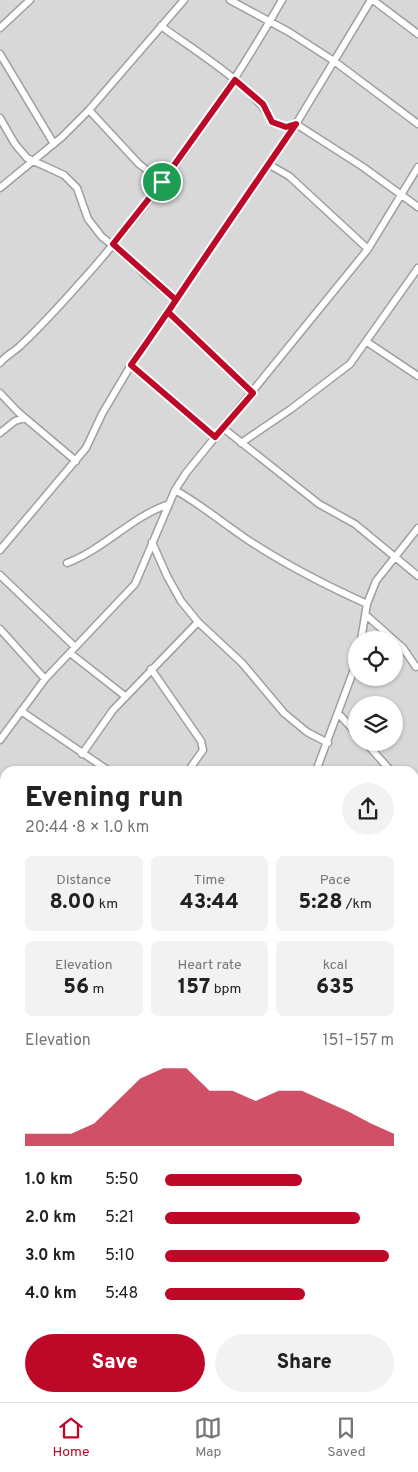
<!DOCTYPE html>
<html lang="en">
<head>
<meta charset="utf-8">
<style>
  :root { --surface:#fff; --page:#f2f2f2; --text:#222; --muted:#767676; --line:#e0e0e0; --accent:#bd0827 }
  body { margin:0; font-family:Overpass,sans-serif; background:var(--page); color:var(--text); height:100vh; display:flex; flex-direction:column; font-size:19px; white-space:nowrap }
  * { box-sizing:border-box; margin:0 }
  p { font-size:16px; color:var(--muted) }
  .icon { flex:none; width:28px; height:28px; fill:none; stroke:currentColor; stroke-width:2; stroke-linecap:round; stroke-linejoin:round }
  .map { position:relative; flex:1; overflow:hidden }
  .drawer { position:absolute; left:0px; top:766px; width:419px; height:636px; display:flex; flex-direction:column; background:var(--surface); border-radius:15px 15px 0 0; box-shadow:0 1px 4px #0004 }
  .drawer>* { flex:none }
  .fabs { position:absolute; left:348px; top:631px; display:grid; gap:10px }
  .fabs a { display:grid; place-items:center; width:55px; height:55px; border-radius:50%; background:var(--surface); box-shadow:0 1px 4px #0004; font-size:25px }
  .pin { position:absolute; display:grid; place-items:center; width:42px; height:42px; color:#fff; margin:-21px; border:2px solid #fff; border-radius:50%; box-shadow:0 1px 5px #0007 }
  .round { display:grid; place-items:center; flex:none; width:52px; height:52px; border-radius:26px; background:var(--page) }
  .summary { display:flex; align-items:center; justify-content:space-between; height:85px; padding:0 25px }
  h1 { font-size:28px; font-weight:800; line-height:38px }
  .metrics { display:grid; grid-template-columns:repeat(3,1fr); gap:8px; height:85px; padding:5px 25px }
  .metrics div { display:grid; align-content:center; border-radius:8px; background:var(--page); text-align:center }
  .metrics b { font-size:21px; font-weight:800 }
  .metrics small { font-size:14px; font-weight:400 }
  .metrics p { font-size:14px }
  .chart { height:140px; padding:10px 25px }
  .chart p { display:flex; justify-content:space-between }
  .chart svg { width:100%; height:90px; margin-top:5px; fill:var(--accent); opacity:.7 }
  .action { display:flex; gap:10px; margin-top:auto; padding:10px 25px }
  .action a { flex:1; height:58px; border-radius:30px; background:var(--accent); color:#fff; font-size:20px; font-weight:800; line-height:58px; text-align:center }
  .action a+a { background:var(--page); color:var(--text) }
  ul { padding:0 25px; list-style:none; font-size:16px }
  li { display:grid; grid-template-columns:80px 60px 1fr; align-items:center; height:38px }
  li i { height:12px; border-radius:6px; background:var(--accent) }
  .tabs { display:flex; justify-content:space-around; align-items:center; height:70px; border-top:1px solid var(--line); background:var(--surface); font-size:14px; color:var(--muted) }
  .tabs a { display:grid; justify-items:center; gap:2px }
  .tabs .selected { color:var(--accent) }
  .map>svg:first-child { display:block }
  .residential { fill:#d9d8d8; fill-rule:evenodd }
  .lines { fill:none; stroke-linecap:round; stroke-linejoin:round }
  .minor-casing { stroke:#9f9f9f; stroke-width:9 }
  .minor { stroke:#fff; stroke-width:6 }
  .route-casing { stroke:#fff; stroke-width:10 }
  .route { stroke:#bd0827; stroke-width:6 }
</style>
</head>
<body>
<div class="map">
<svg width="418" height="1402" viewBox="0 0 418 1402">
  <rect width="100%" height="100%" fill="#ece6e0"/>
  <path class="residential" d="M0 0H418V1402H0ZM356 640H394V678H356ZM356 705H394V742H356ZM5 771H414V1398H5Z"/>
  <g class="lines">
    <g class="minor-casing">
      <path id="minor" d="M230 0 289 32 334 61 418 124
        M373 0 418 34
        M161 26C192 49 259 89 272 123L286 127 296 124 363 167 418 207
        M0 28 30 0
        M0 54 54 144
        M89 110 139 164 162 182
        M0 118 15 144 27 158 64 175 77 188 88 219 102 237 134 262 145 275 176 300
        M268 164 289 176 368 249
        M0 188 62 137 89 110 184 0
        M168 312 253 393
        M367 342 418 376
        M0 363C5 356 14 352 20 346 47 321 71 293 95 266 166 183 228 95 282 0
        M131 365 215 437
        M0 393 18 412 76 461
        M223 428 319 504 355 524 418 576
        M0 433 15 421 25 418
        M241 443 291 409 350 364 418 268
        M175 490C202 505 225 525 251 542 288 566 327 586 367 604
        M152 542 167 576 181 601 198 622 242 663 284 713 307 732 328 743
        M0 550 86 448 102 414 131 365 296 124 371 0
        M67 563C104 549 131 517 169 504
        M0 575 74 646
        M366 615 403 648 416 667
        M0 629 45 679
        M361 640 367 604 376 581 418 528
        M70 653 125 696
        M151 669 201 741 203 750 191 767
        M21 711 109 771
        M338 713 356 733
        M0 740 45 679 135 584 175 490 186 473 368 249 418 167
        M365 742 391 771
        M82 754 113 710 198 622
        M316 771 356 664
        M414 788 418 790
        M0 821 5 827
        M414 844 418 840
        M414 924 418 925
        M414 968 418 963
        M0 997 5 1003
        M414 1051 418 1054
        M0 1061 5 1055
        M0 1135 5 1138
        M414 1234 418 1229
        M414 1304 418 1299
        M0 1308 5 1300
        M162 1398 169 1402
        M8 1402 12 1398
        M87 1402 90 1398
        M279 1402 283 1398
        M337 1402 341 1398"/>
    </g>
    <use href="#minor" class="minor"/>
  </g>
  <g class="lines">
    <g class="route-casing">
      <path id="route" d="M162 182 113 244 176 300C161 322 146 344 131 365L215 437 253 393 168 312C210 249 253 187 296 124L286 127 272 122 263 104 235 80 162 182"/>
    </g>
    <use href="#route" class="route"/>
  </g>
</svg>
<div class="fabs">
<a><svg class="icon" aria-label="locate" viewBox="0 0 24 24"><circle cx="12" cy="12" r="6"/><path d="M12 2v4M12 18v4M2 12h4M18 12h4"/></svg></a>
<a><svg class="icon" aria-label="layers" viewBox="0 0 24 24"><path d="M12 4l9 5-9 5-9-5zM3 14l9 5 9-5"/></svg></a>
</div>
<div class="pin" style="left:162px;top:182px;background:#1e9e55"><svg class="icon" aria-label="arrive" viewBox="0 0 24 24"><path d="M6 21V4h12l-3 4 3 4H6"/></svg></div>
<section class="drawer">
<div class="summary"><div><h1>Evening run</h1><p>20:44 · 8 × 1.0 km</p></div><a class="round"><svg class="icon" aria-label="share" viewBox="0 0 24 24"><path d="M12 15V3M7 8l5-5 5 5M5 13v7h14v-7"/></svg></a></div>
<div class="metrics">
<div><p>Distance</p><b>8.00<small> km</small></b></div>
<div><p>Time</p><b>43:44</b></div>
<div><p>Pace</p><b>5:28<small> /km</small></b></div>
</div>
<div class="metrics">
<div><p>Elevation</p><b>56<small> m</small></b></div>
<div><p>Heart rate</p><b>157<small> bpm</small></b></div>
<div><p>kcal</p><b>635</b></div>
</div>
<div class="chart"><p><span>Elevation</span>151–157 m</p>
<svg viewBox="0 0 160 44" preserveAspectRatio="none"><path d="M0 44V38L10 38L20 38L30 33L40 22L50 11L60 6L70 6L80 17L90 17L100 22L110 17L120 17L130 22L140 27L150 33L160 38V44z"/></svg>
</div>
<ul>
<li><b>1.0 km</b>5:50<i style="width:60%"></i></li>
<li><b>2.0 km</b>5:21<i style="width:85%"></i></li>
<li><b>3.0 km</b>5:10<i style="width:98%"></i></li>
<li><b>4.0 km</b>5:48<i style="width:61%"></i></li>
</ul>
<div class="action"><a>Save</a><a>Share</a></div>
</section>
</div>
<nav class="tabs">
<a class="selected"><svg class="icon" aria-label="home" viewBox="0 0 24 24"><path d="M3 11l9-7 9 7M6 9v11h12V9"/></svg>Home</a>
<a><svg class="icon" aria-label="map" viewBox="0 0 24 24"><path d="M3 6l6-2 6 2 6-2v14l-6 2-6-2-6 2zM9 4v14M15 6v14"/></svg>Map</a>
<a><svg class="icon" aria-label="saved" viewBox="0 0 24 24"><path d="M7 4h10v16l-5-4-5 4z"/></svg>Saved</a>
</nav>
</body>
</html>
